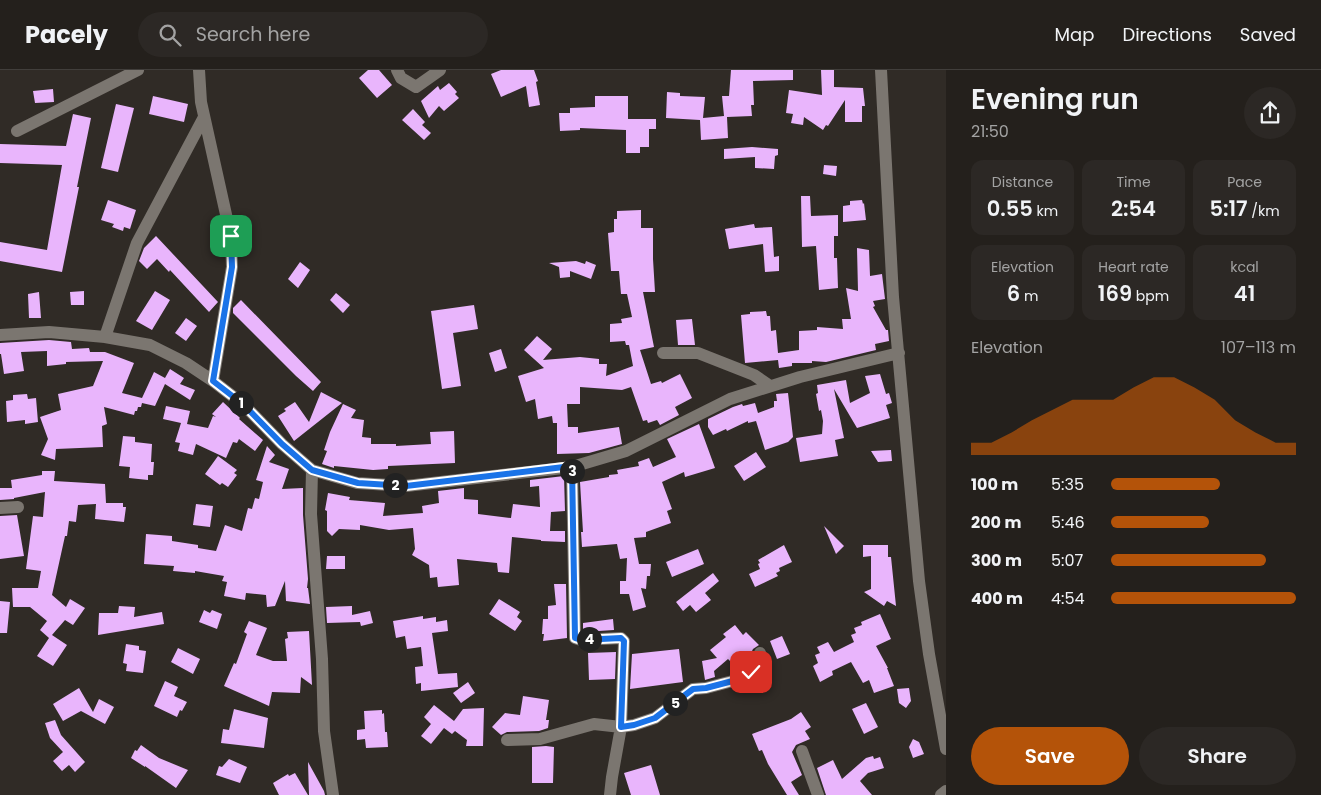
<!DOCTYPE html>
<html lang="en">
<head>
<meta charset="utf-8">
<style>
  :root { --surface:#24201c; --page:#2c2825; --text:#f1f3f6; --muted:#a3a3a3; --line:#413e3b; --accent:#b45309 }
  body { margin:0; font-family:Poppins,sans-serif; background:var(--page); color:var(--text); height:100vh; display:flex; flex-direction:column; font-size:19px; white-space:nowrap }
  * { box-sizing:border-box; margin:0 }
  p { font-size:16px; color:var(--muted) }
  .icon { flex:none; width:28px; height:28px; fill:none; stroke:currentColor; stroke-width:2; stroke-linecap:round; stroke-linejoin:round }
  .map { position:relative; flex:1; overflow:hidden }
  .side { display:flex; flex-direction:column; background:var(--surface); width:375px }
  .side>* { flex:none }
  .pin { position:absolute; display:grid; place-items:center; width:42px; height:42px; color:#fff; margin:-21px; border-radius:10px; box-shadow:0 2px 8px #0006 }
  .km { position:absolute; width:25px; height:25px; margin:-12px; border-radius:50%; background:#222; color:#fff; font-size:14px; line-height:25px; text-align:center }
  .round { display:grid; place-items:center; flex:none; width:52px; height:52px; border-radius:26px; background:var(--page) }
  .head { display:flex; align-items:center; justify-content:space-between; height:85px; padding:0 25px }
  h1 { font-size:28px; font-weight:600; line-height:38px }
  .metrics { display:grid; grid-template-columns:repeat(3,1fr); gap:8px; height:85px; padding:5px 25px }
  .metrics div { display:grid; align-content:center; border-radius:12px; background:var(--page); text-align:center }
  .metrics b { font-size:21px; font-weight:600 }
  .metrics small { font-size:14px; font-weight:400 }
  .metrics p { font-size:14px }
  .chart { height:140px; padding:10px 25px }
  .chart p { display:flex; justify-content:space-between }
  .chart svg { width:100%; height:90px; margin-top:5px; fill:var(--accent); opacity:.7 }
  .button { display:flex; gap:10px; margin-top:auto; padding:10px 25px }
  .button a { flex:1; height:58px; border-radius:30px; background:var(--accent); color:#fff; font-size:20px; font-weight:600; line-height:58px; text-align:center }
  .button a+a { background:var(--page); color:var(--text) }
  ul { padding:0 25px; list-style:none; font-size:16px }
  li { display:grid; grid-template-columns:80px 60px 1fr; align-items:center; height:38px }
  li i { height:12px; border-radius:6px; background:var(--accent) }
  header { display:flex; align-items:center; gap:30px; box-sizing:border-box; height:70px; padding:0 25px; background:var(--surface); border-bottom:1px solid var(--line) }
  header strong { font-size:24px }
  nav { display:flex; gap:28px; margin-inline-start:auto; font-size:18px }
  .search { width:350px; height:45px; background:var(--page); display:flex; align-items:center; gap:12px; box-sizing:border-box; padding:0 18px; border-radius:28px; color:var(--muted); font-size:19px }
  main { display:flex; flex:1; min-height:0 }
  .map>svg:first-child { display:block }
  .building { fill:#e9b5fc }
  .lines { fill:none; stroke-linecap:round; stroke-linejoin:round }
  .minor { stroke:#7b7670; stroke-width:12 }
  .route-casing { stroke:#fff; stroke-width:10 }
  .route { stroke:#1a73e8; stroke-width:6 }
</style>
</head>
<body>
<header>
<strong>Pacely</strong>
<div class="search"><svg class="icon" aria-label="search" viewBox="0 0 24 24"><circle cx="10" cy="10" r="6"/><path d="M15 15l6 6"/></svg>Search here</div>
<nav><a>Map</a><a>Directions</a><a>Saved</a></nav>
</header>
<main>
<div class="map">
<svg width="946" height="725" viewBox="0 0 946 725">
  <rect width="100%" height="100%" fill="#302b26"/>
  <path class="building" d="M368 0H379L392 15 377 28 359 8Z
    M501 0H534L538 11 536 12 540 35 529 37 526 16 501 27 491 4Z
    M731 0H793V10L753 11 754 35H751L752 46 727 47 728 68 701 70 700 50 666 48 667 22 680 23V26L705 27 703 48 724 46 722 26H729Z
    M821 0H834V17L863 18 865 36H862V52H845V30L828 56 826 55 823 60 804 47 803 55 791 53 793 44 786 43 789 20 822 25Z
    M449 13 457 22 455 24 459 28 444 41 439 36 429 48 421 31 438 16 440 20Z
    M53 19 54 32 35 33 33 21Z
    M153 26 188 34 184 52 149 44Z
    M595 26H628V49H656V59H649V77H640V83H626V60L580 58V60L560 61 559 43H570V38L595 37Z
    M116 34 134 38 118 102 101 98Z
    M413 39 425 52 422 55 431 63 424 70 402 50Z
    M73 44 91 48 77 117H79L62 202 0 191V172L47 180 62 95 0 93V74L66 76Z
    M752 77 778 79V85L775 86 774 99 755 98V87L724 89V79Z
    M824 95 837 96 836 106 823 104Z
    M801 126H810L811 146 838 145V166H834V188H837L838 218 819 220 816 176 802 177Z
    M108 130 136 140 130 159 124 157 123 161 112 157 114 154 101 150Z
    M862 130 863 134 864 133 866 150 843 152V136L850 135V131Z
    M641 140V158H653V189L655 222H643L654 277 640 280 651 314 661 311 662 313 680 304 692 328 675 337 679 345 660 355 657 350 648 353 647 350 643 351 631 317 622 320 580 317V334H567L568 357H578V363L619 357 622 374 589 383 557 384V353H553L552 346 538 349 535 329 526 332 518 306 544 298 524 280 537 266 552 279 543 290 580 287 599 289V294H607L606 306 633 296 629 275H626L625 271 610 272V254L622 253 621 249 632 247 627 224H621L619 201H611L608 163 614 162V149H617V141Z
    M754 154 755 158 772 157 774 187 779 186V201L765 202 763 174 729 179 725 159Z
    M156 166 218 232 209 242 170 200 169 202 157 189 147 199 139 191 144 178Z
    M857 178 869 180 870 206 882 204 885 229 873 231 875 236 873 237 886 260H888L889 271 875 274 876 280 826 292 812 291V293H792V296L779 298 778 290 745 293 741 245 750 244V242L766 241 767 246H770L771 261 776 260 778 283 799 280V261L817 260V257L843 259 842 249H851L846 218 858 221Z
    M576 191 585 194 586 191 596 195 591 209 570 201V207L560 208 559 197 549 193Z
    M300 192 310 200 298 218 288 209Z
    M84 221V235H71L70 222Z
    M155 221 170 230 152 260 136 251Z
    M39 222 41 248H29L28 224Z
    M336 223 350 235 343 243 330 230Z
    M241 230 321 312 313 321 296 306 233 243V238Z
    M474 235 478 259 453 263 461 316 442 319 431 241Z
    M186 248 197 256 186 271 175 263Z
    M692 249 695 275H678L676 250Z
    M49 270 71 272 72 279 89 278 90 282H105L134 293 122 323 142 328 154 302 165 308 170 299 184 308 180 314 195 320 190 330 165 314 155 336 142 333 141 337H138L137 341H135L134 345 104 337 107 354 102 356 103 377 56 379 55 390 41 385 48 369 40 347 61 340 58 324 93 316 103 291 66 292V294L47 296V281L21 282 24 301 4 304 1 284H0V273Z
    M501 279 507 298 495 302 489 283Z
    M880 304 886 324 889 323 892 333 886 335 890 348 857 358 834 319 844 368 835 370 838 386 800 392 796 368 822 364 823 351 821 340 819 341 816 324 818 323 817 315 846 310 850 333 870 323 865 306Z
    M321 322 342 333 294 371 278 346 286 341 284 339 295 332 309 352Z
    M788 323 793 367 788 372 765 380 756 351 748 353V351L727 361 726 359 713 365 708 357V349L733 337 742 334 743 336 755 333 758 343 774 337V331H777L776 324Z
    M27 324 28 329 36 328 38 352 25 354V350L7 352 6 331 13 330V325Z
    M223 332 240 348 239 349 263 370 255 381 239 369 237 373 233 372 226 388 196 374 193 385 178 381 180 373 175 372 181 353 163 349 166 336 190 341 187 354 208 358 213 346 216 347 212 344Z
    M343 334 356 340 351 348 364 350 362 367 371 368V374H396V376L431 374 430 362 454 361 455 393 388 396V399L373 400 334 396V398L322 394 327 381 324 380 330 362Z
    M699 354 715 398 685 407 684 402 662 412 672 439 667 441 671 453 646 462V467L634 468 639 494H651L650 506H647L646 519 641 518 646 537 633 541 629 524H620V511H626L627 488 620 489 617 474 582 477 581 462H583L580 412 609 407V405L618 404 617 400 639 396 638 392 649 388 653 397 676 387 667 369Z
    M123 366 135 367V372L152 374 151 392H154L153 405H148V410L129 408 130 397 119 396Z
    M267 376 275 385 269 392 289 399 282 419 303 418V445L308 509 307 518H308L310 534 286 531 285 511 275 536 267 537 266 525 246 523 245 530 224 526 227 512 222 511 224 506 195 501V503L173 501 174 496 144 494 146 464 172 466V471L198 475V478L216 481 225 455 242 461 248 438 252 439 255 428 259 429 263 412 256 410Z
    M891 380 892 391 878 392 871 381Z
    M756 382 766 397 744 411 734 396Z
    M218 386 237 400 234 403 237 405 228 417 222 413 220 415 205 404Z
    M42 401H55L54 411 105 414 106 433H123V437H126L124 452 95 449 96 434 78 435 76 452 69 451 67 466H65L52 525 66 537 70 529 85 538 73 555 65 550 52 565 67 575 53 596 37 586 49 568 40 560 47 551 30 537H13L12 518H38L41 501 26 499 33 446 43 447 45 422 14 428V429L0 430V418H12L11 410 42 405Z
    M564 406 565 441 551 442 550 461H565V472L541 471V470L512 467 509 503 498 502 497 493 457 489 459 515 438 517 437 507 430 508 429 495 412 485 415 479 413 458 389 460 360 455V460L339 459 332 466 327 461V441L325 440 328 423 350 427 349 430 385 433 383 446 423 443 422 436 439 433 438 421 464 418V429L478 430V444L511 448 513 434 540 437 539 416 530 417V410Z
    M196 434 213 436 210 457 193 455Z
    M17 445 24 486 0 489V446Z
    M824 456 844 476 836 484Z
    M784 475 792 492 779 498 780 501 776 503 778 506 755 517 749 504 760 499 758 494 760 493 758 490Z
    M863 475H888V487H891L896 536 887 531 884 536 864 522 871 519V486L863 487Z
    M698 479 704 494 672 507 666 492Z
    M327 486H345V499H326Z
    M713 503 719 511 705 523 711 530 696 542 690 535 683 541 676 532Z
    M554 514H566L567 568 543 571 544 564H542L543 549H548V536L556 535Z
    M499 529 520 542 517 547 522 551 515 561 489 544Z
    M0 531 10 532 7 563H0Z
    M119 536 135 537 134 547 162 542 164 554 98 565 99 543H118Z
    M352 536V545L370 541 373 553 361 556 360 552 327 553 326 537Z
    M204 540 210 543 212 540 222 544 217 559 199 552Z
    M880 544 891 569 876 576 888 598H887L894 616 874 623 869 610 863 613 851 592 832 601 833 605 820 612 813 596 818 593 815 585 820 583 817 577 828 572 834 582 854 572 851 565 856 563 854 558 862 555 861 552Z
    M423 546V549L436 547V552L447 550 448 561 432 563 438 604 457 603 458 617 421 621V613L416 614 415 597 423 596 421 577 407 579 405 566 396 568 393 551Z
    M613 549 614 560 583 562V553Z
    M249 551 267 558 256 585 273 591H287L285 569 288 568 287 562 309 561 312 615 301 607 300 623 272 622 269 636 224 616 234 593 236 594 247 564 244 562Z
    M735 555 743 565 746 562 759 575 753 579 748 589 746 588 736 597 728 589 714 601 715 607 705 610 702 591 717 588 710 580 726 567 723 564Z
    M782 566 790 584 777 589 770 571Z
    M126 574 139 576V580L146 581 143 603 126 601 127 594 123 593Z
    M178 578 200 589 193 604 171 592Z
    M679 579 683 612 630 619 632 584Z
    M616 582 615 609 589 610 588 583Z
    M165 611 178 617 174 626 187 632 182 641 180 640 177 647 154 636Z
    M468 612 475 623 461 633 453 623Z
    M79 618 93 642 99 629 114 637 105 654 81 641 63 651 53 634Z
    M909 618 911 631 906 638 899 633 897 619Z
    M523 626 549 630 546 650H549L548 658 539 661 507 662 501 665 492 657 505 643 520 645Z
    M866 633 878 657 864 664 852 639Z
    M434 635 454 651 463 639 484 638 483 676H466L467 670 455 661 452 664 444 658 431 674 421 666 431 654 424 647Z
    M234 639 268 648 264 678 221 673 223 659 229 660Z
    M382 640V644L384 643 385 662H387L388 677 366 678 365 669 357 670V660L365 659 364 641Z
    M801 642 811 657 805 661 810 669 796 675 792 682 802 705 791 712 799 725H787L768 694 762 680 759 681 752 664 791 649Z
    M55 650 61 665 85 692 75 702 69 695 62 701 53 691 63 682 50 668 45 653Z
    M913 669 919 672 924 684 913 688 909 677Z
    M141 675 159 688 188 700 176 718 145 696V697L131 688 135 680 137 681Z
    M546 676 554 677 553 713H532V677Z
    M873 686 874 689 880 687 884 698 868 703 860 711 872 725H826L817 698 833 690 842 709 866 688Z
    M229 689 247 697 240 713 216 705 219 696 222 697Z
    M308 692 324 721 325 725H309Z
    M651 695 660 725H631L624 703Z
    M295 703 308 725H279L273 713 288 704 289 706Z"/>
  <g class="lines">
    <path class="minor" d="M199 0 201 32 231 167 232 197 213 311
      M397 0 401 8 416 17 440 0
      M881 0 893 227 919 511 929 584 946 679
      M17 61 138 0
      M0 265 49 262 105 267 150 275 186 293 213 311 244 335 282 374 312 400 357 413 406 416 572 397 626 381 730 329 800 307 899 283
      M105 267 137 173 204 47
      M663 283H698L754 305 770 316
      M572 397 575 568 581 570 621 568 624 571 621 657 612 707 610 725
      M312 400 311 444 322 589 324 661 333 725
      M0 438 18 437
      M507 670 540 669 594 654 621 657 634 655 655 648 693 619 706 618 744 608 751 602 760 583
      M802 681 818 725
      M941 725 946 721"/>
  </g>
  <g class="lines">
    <g class="route-casing">
      <path id="route" d="M231 166 232 197 213 311 244 335 282 374 312 400 358 413 406 416 572 396 575 568 581 570 621 568 624 571 621 657 634 655 655 648 693 619 706 618 744 608 751 602"/>
    </g>
    <use href="#route" class="route"/>
  </g>
</svg>
<div class="pin" style="left:231px;top:166px;background:#1e9e55"><svg class="icon" aria-label="arrive" viewBox="0 0 24 24"><path d="M6 21V4h12l-3 4 3 4H6"/></svg></div>
<div class="pin" style="left:751px;top:602px;background:#d93025"><svg class="icon" aria-label="check" viewBox="0 0 24 24"><path d="M5 12l5 5 9-10"/></svg></div>
<b class="km" style="left:241px;top:333px">1</b>
<b class="km" style="left:395px;top:415px">2</b>
<b class="km" style="left:572px;top:401px">3</b>
<b class="km" style="left:589px;top:569px">4</b>
<b class="km" style="left:675px;top:633px">5</b>
</div>
<section class="side">
<div class="head"><div><h1>Evening run</h1><p>21:50</p></div><a class="round"><svg class="icon" aria-label="share" viewBox="0 0 24 24"><path d="M12 15V3M7 8l5-5 5 5M5 13v7h14v-7"/></svg></a></div>
<div class="metrics">
<div><p>Distance</p><b>0.55<small> km</small></b></div>
<div><p>Time</p><b>2:54</b></div>
<div><p>Pace</p><b>5:17<small> /km</small></b></div>
</div>
<div class="metrics">
<div><p>Elevation</p><b>6<small> m</small></b></div>
<div><p>Heart rate</p><b>169<small> bpm</small></b></div>
<div><p>kcal</p><b>41</b></div>
</div>
<div class="chart"><p><span>Elevation</span>107–113 m</p>
<svg viewBox="0 0 160 44" preserveAspectRatio="none"><path d="M0 44V38L10 38L20 33L30 27L40 22L50 17L60 17L70 17L80 11L90 6L100 6L110 11L120 17L130 27L140 33L150 38L160 38V44z"/></svg>
</div>
<ul>
<li><b>100 m</b>5:35<i style="width:59%"></i></li>
<li><b>200 m</b>5:46<i style="width:53%"></i></li>
<li><b>300 m</b>5:07<i style="width:84%"></i></li>
<li><b>400 m</b>4:54<i style="width:100%"></i></li>
</ul>
<div class="button"><a>Save</a><a>Share</a></div>
</section>
</main>
</body>
</html>
